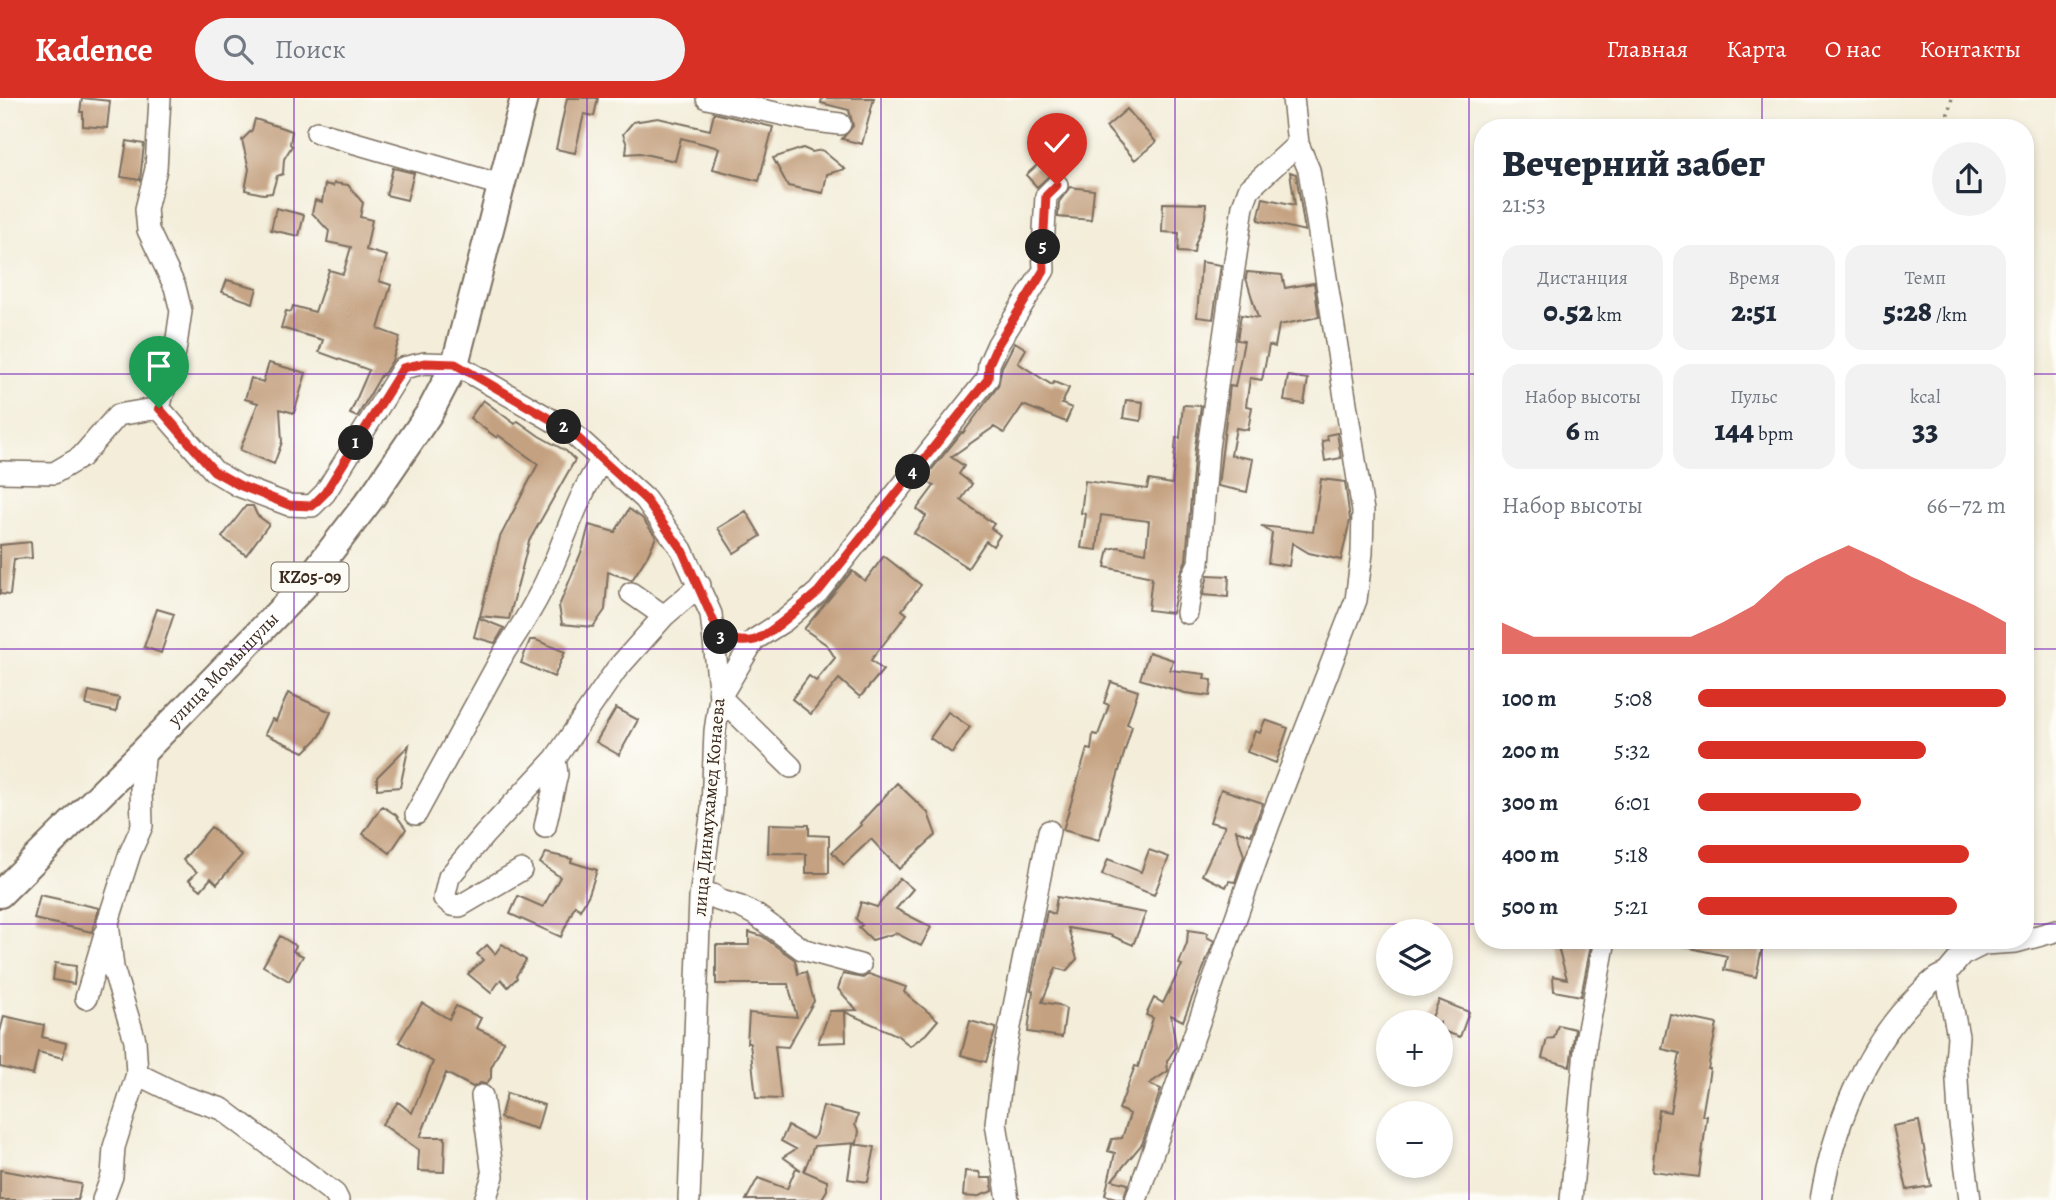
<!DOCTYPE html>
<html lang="ru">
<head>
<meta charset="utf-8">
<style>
  :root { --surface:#fff; --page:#f2f2f3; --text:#1f2937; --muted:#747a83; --accent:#d93025 }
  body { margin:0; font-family:Alegreya,serif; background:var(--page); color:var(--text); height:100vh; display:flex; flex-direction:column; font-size:26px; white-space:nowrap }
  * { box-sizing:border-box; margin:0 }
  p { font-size:23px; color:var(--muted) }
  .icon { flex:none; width:38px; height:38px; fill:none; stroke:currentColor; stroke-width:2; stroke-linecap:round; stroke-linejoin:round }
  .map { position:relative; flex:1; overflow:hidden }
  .details { position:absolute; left:1474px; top:21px; width:560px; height:830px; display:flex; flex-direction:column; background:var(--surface); border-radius:28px; box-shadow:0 4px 10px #0003 }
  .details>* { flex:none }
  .controls { position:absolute; left:1376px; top:821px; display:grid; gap:14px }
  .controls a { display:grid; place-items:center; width:77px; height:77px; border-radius:50%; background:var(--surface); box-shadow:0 4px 10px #0003; font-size:35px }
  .pin { position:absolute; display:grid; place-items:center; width:60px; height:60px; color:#fff; margin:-72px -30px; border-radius:50% 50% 50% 0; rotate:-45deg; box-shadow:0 0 7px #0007 }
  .pin .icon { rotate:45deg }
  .km { position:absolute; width:35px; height:35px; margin:-18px; border-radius:50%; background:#222; color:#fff; font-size:19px; line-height:35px; text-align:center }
  .round { display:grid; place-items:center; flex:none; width:74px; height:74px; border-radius:37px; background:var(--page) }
  .summary { display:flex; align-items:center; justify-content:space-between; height:119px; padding:0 28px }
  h1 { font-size:38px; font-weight:800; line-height:52px }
  .stats { display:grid; grid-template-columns:repeat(3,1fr); gap:10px; height:119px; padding:7px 28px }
  .stats div { display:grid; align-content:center; border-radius:18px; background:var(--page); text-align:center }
  .stats b { font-size:30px; font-weight:800 }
  .stats small { font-size:19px; font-weight:400 }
  .stats p { font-size:19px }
  .chart { height:196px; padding:14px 28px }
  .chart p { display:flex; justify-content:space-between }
  .chart svg { width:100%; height:126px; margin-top:7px; fill:var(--accent); opacity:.7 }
  ul { padding:0 28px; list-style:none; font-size:23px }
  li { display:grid; grid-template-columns:112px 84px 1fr; align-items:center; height:52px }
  li i { height:18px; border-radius:9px; background:var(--accent) }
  header { display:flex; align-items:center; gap:42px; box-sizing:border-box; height:98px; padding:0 35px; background:var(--accent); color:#fff }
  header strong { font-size:33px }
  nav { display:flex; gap:38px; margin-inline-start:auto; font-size:24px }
  .search { width:490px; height:63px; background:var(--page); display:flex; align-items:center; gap:18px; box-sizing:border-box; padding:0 24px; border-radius:38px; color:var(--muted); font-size:26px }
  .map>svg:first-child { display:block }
  .building { fill:#c4a180 }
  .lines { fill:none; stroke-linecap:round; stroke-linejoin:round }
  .minor-casing { stroke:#7b6e5f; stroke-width:24 }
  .major-casing { stroke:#7b6e5f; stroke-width:30 }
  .path { stroke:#7b6e5f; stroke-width:3.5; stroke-dasharray:2 5; stroke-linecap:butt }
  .minor { stroke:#fff; stroke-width:21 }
  .major { stroke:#fff; stroke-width:26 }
  .route-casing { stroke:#fff; stroke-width:14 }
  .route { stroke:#d93025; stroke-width:9 }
  .grid { fill:none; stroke:#7b2cbf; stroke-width:2; stroke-opacity:0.55 }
  .labels { text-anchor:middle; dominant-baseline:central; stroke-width:6; stroke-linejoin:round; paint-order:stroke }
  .shield { fill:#fdfcf7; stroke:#75695f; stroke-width:2 }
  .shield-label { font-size:18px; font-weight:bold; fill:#3b2a1e }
  .street-label { font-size:19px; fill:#3b2a1e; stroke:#fdfcf7 }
</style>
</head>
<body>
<header>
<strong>Kadence</strong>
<div class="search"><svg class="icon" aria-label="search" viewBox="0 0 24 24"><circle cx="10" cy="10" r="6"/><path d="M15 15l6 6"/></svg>Поиск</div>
<nav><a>Главная</a><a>Карта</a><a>О нас</a><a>Контакты</a></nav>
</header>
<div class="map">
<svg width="2056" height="1102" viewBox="0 0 2056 1102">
  <rect width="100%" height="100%" fill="#fdfcf7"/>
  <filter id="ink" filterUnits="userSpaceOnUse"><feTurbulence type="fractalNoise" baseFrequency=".0143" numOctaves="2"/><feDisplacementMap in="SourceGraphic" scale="14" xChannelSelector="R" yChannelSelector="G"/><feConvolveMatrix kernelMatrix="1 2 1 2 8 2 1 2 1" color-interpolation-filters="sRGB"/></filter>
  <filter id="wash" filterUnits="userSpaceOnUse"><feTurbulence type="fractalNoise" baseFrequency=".00686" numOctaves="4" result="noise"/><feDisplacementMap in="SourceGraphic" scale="28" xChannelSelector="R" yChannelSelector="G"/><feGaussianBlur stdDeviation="1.57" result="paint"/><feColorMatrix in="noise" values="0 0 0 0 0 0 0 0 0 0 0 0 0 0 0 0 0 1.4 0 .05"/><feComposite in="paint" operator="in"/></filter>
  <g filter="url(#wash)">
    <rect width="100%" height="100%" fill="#f3edd9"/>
    <g id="blocks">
      <path class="building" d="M82 0 110 3 107 30 83 28V14H80Z
        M567 0H598L594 18 584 16 575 55 556 51Z
        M822 0H874L862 46 842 41 853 28 849 12 821 5Z
        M1127 11 1156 44 1135 62 1106 29Z
        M714 15 773 29 759 83 713 71 719 50 681 40 675 63 640 55 626 56 627 47 623 36 633 24 658 20 710 32Z
        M255 21 292 33 290 46 292 48 284 61 283 76 277 78 272 95 263 96 245 92 249 71 242 42 252 32Z
        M127 43 144 46 140 82 121 79Z
        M1057 49 1068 61 1037 89 1026 77Z
        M803 50 812 54 822 52 845 71 827 76 823 95 788 88 773 60Z
        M393 70 414 75 407 102 386 97Z
        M1290 74 1296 76 1305 133 1258 122 1263 100 1295 107Z
        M334 85 348 87 363 105 360 119 372 122 366 152 387 158 379 183 391 187 378 231 400 239 392 263 383 277 382 276 357 319 350 316 369 272 319 254 323 242 281 230 286 213 291 214 293 208 315 214 329 172 343 176 351 149 327 144 329 133 312 115 315 102 322 104 325 86 333 88Z
        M1070 89 1094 92 1091 122 1058 119 1059 104Z
        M1163 105 1206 106 1205 120 1195 147 1194 155 1178 154 1179 135 1162 134Z
        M276 110 304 117 299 138 271 132Z
        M1201 164 1221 167 1213 221 1197 219Z
        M1247 174 1282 177 1285 190 1314 185 1319 219 1279 227 1275 249 1269 247 1262 282 1250 280 1246 308 1252 309 1248 332 1236 330 1231 357 1253 361 1247 394 1218 388 1230 288 1235 289 1244 243 1237 242 1241 217 1258 220 1246 180Z
        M227 182 257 190 253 205 222 194Z
        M1015 244 1026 251 1018 265 1052 287 1054 284 1069 290 1062 306 1072 310 1066 324 1023 307 1004 335 994 329 951 359 964 368 959 376 972 386 961 402 994 426 991 430 1000 437 993 448 986 443 968 470 914 435 926 418 917 411 934 388 924 381 962 334 963 335 998 288 1002 269Z
        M269 265 306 275 294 315 280 311 282 344 274 366 240 352 258 305 245 301 251 280 263 284Z
        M1288 278 1308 281 1304 306 1284 303Z
        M483 302 515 326 518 323 539 338 566 353 575 362 529 443 509 521 480 518 500 439 538 366 498 337 497 340 470 320Z
        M1126 302 1143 304 1141 323 1123 320Z
        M1183 307 1201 308 1195 349 1186 462 1180 476 1172 515 1148 512 1152 479 1105 469 1109 451 1118 449 1146 455 1149 423 1101 417 1097 452 1081 450 1086 416 1081 415 1085 383 1147 391 1149 382 1172 386 1176 339 1180 340Z
        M1337 335 1341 360 1325 363 1322 343 1328 342 1327 337Z
        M1321 381 1345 384 1350 422 1341 462 1309 455 1292 445 1289 468 1268 465 1272 435 1261 428 1313 434Z
        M246 408H253L257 417 269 426 246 457 222 439Z
        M629 411 642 420 656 439 648 457 632 482 608 474 605 512 593 529 562 526 559 508 583 450 589 427 615 434Z
        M746 413 761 438 734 455 718 430Z
        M31 444 32 460 14 461 10 497 0 496V447Z
        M884 458 921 487 902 512 907 516 871 562 883 572 860 599 839 581 811 616 792 601 809 578 816 583 835 560 827 547 804 531 852 473 865 483Z
        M1208 477 1229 478 1228 499 1203 497Z
        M157 511 174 516 161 555 144 549Z
        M479 520 504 530 495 545 474 539Z
        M530 542H536L565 554 554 579 521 565Z
        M1149 554 1173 562 1170 572 1205 576 1204 581 1212 582 1210 598 1185 595 1140 581Z
        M1111 584 1138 593 1127 626 1132 628 1099 742 1063 732 1087 651 1091 652 1093 636 1098 637 1109 607 1104 605Z
        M89 593 119 600 116 614 86 607Z
        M288 595 331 614 320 638 304 654 265 636 272 621 276 623Z
        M616 610 638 622 619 657 596 644Z
        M948 614 970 629 952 655 930 640Z
        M1265 622 1288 630 1276 665 1247 654 1255 633 1260 635Z
        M409 647 400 689 377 691V679Z
        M897 685 928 715 936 737 899 771 871 741 844 767 832 754 861 727 860 725Z
        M1221 691 1263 705 1251 737 1236 732 1244 758 1235 784 1229 783 1226 789 1202 777 1225 728 1210 724Z
        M382 708 396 717 406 731 390 755 363 736Z
        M769 726 809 727V737L829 738V775H806V756L768 755Z
        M211 729 242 757 217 786 211 780 201 792 189 782 197 774 183 762Z
        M1149 752 1169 759 1154 797 1102 777 1108 761 1141 774Z
        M546 755 572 761 571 764 597 772 589 796 580 812 575 807 561 839 510 816 518 798 543 809 560 779 540 765Z
        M900 780 913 791 896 811 931 829 921 848 896 835 872 842 859 829 862 827 856 821 861 804 877 809Z
        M40 797 99 810 92 834 34 821Z
        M1057 799 1146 815 1133 847 1110 837 1068 830 1077 861 1066 873 1056 870 1042 904 1059 907 1066 911 1062 939 1028 934 1033 893 1031 892 1047 813 1054 816Z
        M1188 832 1208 835 1207 839 1214 843 1183 923 1171 917 1176 949 1167 963 1168 973 1149 986 1161 991 1142 1046 1112 1082 1128 1086 1123 1102 1105 1097 1115 1055 1108 1053 1112 1041 1122 1040 1130 1016 1119 1011 1135 968 1138 969 1153 920 1146 917 1154 900 1163 905 1182 867 1179 866 1187 845Z
        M749 834 762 838 795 862 798 876 806 874 814 903 788 949 775 948 781 1001 756 1000 750 945H747L749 915 797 919 788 886H716V847H749Z
        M280 838 296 848 293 853 303 858 289 883 263 868Z
        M1556 842H1571L1591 847 1581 898 1554 893 1553 878 1567 881Z
        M1682 842H1724L1762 850 1756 879 1724 872 1727 858 1681 848Z
        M502 846 526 862 516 878 517 880 508 889 501 881 491 895 468 876 483 862 477 856 487 847 495 856Z
        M55 865 76 868 74 886 53 882Z
        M843 876 863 880 869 876 906 889 904 894 938 922 926 936 910 948 897 937 845 914 846 944 818 945 830 913 857 912 838 891Z
        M1439 902 1469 914 1460 939 1440 932V924H1430Z
        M422 905 449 921 456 908 481 920 476 930 504 943 491 970V980L486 986 480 985 473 989 446 975 420 1039H445L444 1074 418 1073 419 1052 382 1026 398 1004 412 1015 433 964 399 944Z
        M1670 916 1717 926 1708 971H1710L1702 1018H1707L1699 1079 1652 1073 1659 1012 1670 1014 1680 955 1662 951Z
        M4 918 44 927 42 939 66 945 63 960 38 954 33 977 0 969V934Z
        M970 923 996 930 986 964 961 957Z
        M1558 927 1575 931 1570 968 1542 960 1547 941 1554 940Z
        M507 995 544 1007 537 1031 500 1020Z
        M823 1008 858 1017 855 1027 859 1033 857 1045 814 1048 804 1073 827 1083V1092L823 1099 819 1102H746L758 1080 787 1091 796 1070 801 1072 783 1059 796 1051 781 1043 788 1028 812 1041 815 1038Z
        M1919 1023 1931 1088 1907 1092 1893 1028Z
        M853 1046 875 1049 868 1084 848 1081Z
        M0 1072 81 1086 78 1102H0Z
        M965 1073 979 1074 981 1080H991L993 1093 976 1099 963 1098Z"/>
    </g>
  </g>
  <g filter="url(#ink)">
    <use href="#blocks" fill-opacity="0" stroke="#7b6e5f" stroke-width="2"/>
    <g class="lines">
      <g class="minor-casing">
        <path id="minor" d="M160 0 156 71 146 111 148 132 175 189 181 213 175 254 159 310 214 373 239 388 289 407 312 408 325 395 403 270 425 265 455 266 569 332 645 401 682 452 711 516 720 599 715 633 712 711 700 800 689 1102
          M707 0 808 22 840 26
          M317 34 501 87
          M0 374 54 375 81 359 118 317 159 310
          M631 495 664 518
          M1187 515 1193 478 1199 465 1208 350 1243 108 1249 91 1298 46
          M791 669 720 599 754 542 784 523 818 494 988 280 989 266 998 246 1044 172 1043 150 1046 98 1057 87
          M416 716 505 553C522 527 538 502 550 474 567 436 578 397 602 362
          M545 729 557 676 555 661
          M521 772 460 808 452 807 444 800 449 779 484 737 555 661 616 572 664 518 700 487
          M700 800 713 797 718 802 741 809 756 817 802 851 860 867
          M1946 876 1962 857 1984 846 2016 844 2056 833
          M86 900 105 836
          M137 976 182 998 222 1011 335 1096 338 1102
          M482 998 493 1078 485 1102
          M103 1102 112 1078 114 1049 137 976 135 942 113 870 108 824 130 755 142 728 141 690 145 652
          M1008 1102 996 1025 1004 959 1049 733
          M1136 1102 1269 726 1356 502 1362 455 1363 413 1309 72 1298 46 1293 0
          M1571 1102 1586 942 1605 842
          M1821 1102C1833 1030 1864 951 1916 899 1926 890 1933 879 1946 876L1958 938 1956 964 1959 1018 1970 1102"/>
      </g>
      <g class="major-casing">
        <g id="major">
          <path id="s1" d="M0 796 145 652 302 490 372 399 430 314 455 266 524 0"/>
        </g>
      </g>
      <path class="path" d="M1944 30 1952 0"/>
      <use href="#minor" class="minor"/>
      <use href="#major" class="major"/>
    </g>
  </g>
  <g class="lines" filter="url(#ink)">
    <g class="route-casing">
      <path id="route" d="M159 310 214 373 239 387 289 407 312 408 325 395 403 270 425 265 455 266 569 332 645 401 682 452 721 540C731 542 745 545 755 542 773 535 802 507 818 494L988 281 989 266 998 246 1044 172 1043 150 1046 98 1057 87"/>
    </g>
    <use href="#route" class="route"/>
  </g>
  <path class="grid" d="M294 0V1102M587 0V1102M881 0V1102M1175 0V1102M1469 0V1102M1762 0V30M0 276H1482M2025 276H2056M0 551H1482M2025 551H2056M0 826H1482M2025 826H2056M1762 842V1102"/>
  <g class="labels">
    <rect class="shield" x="271.5" y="464.5" width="77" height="29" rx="5"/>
    <g class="shield-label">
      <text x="310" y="479">KZ05-09</text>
    </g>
    <g class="street-label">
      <text stroke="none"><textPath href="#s1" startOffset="317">улица Момышулы</textPath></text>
      <text transform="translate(709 709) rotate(-85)">лица Динмухамед Конаева</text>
    </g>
  </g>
</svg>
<div class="controls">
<a><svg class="icon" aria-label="layers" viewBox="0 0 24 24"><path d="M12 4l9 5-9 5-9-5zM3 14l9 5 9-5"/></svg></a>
<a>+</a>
<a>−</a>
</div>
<div class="pin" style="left:159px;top:310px;background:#1e9e55"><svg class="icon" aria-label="arrive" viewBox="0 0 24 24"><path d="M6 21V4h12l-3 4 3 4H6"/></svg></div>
<div class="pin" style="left:1057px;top:87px;background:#d93025"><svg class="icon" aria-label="check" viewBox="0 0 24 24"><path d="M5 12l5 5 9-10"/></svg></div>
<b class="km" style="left:356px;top:345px">1</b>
<b class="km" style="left:564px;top:329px">2</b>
<b class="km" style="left:721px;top:539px">3</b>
<b class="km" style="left:913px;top:374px">4</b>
<b class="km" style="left:1043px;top:149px">5</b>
<section class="details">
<div class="summary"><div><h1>Вечерний забег</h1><p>21:53</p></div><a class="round"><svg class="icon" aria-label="share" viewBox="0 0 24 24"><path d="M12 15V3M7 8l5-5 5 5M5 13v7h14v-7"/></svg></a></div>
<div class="stats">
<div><p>Дистанция</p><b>0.52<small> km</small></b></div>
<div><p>Время</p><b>2:51</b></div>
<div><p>Темп</p><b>5:28<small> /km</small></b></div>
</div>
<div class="stats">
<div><p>Набор высоты</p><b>6<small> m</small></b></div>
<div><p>Пульс</p><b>144<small> bpm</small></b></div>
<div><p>kcal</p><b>33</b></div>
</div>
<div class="chart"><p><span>Набор высоты</span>66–72 m</p>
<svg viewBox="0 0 160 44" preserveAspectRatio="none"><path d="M0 44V33L10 38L20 38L30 38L40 38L50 38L60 38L70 33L80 27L90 17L100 11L110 6L120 11L130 17L140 22L150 27L160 33V44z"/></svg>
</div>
<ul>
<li><b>100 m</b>5:08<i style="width:100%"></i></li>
<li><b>200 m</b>5:32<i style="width:74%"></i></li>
<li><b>300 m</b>6:01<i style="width:53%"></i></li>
<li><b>400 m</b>5:18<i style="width:88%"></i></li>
<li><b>500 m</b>5:21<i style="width:84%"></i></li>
</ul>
</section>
</div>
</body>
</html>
